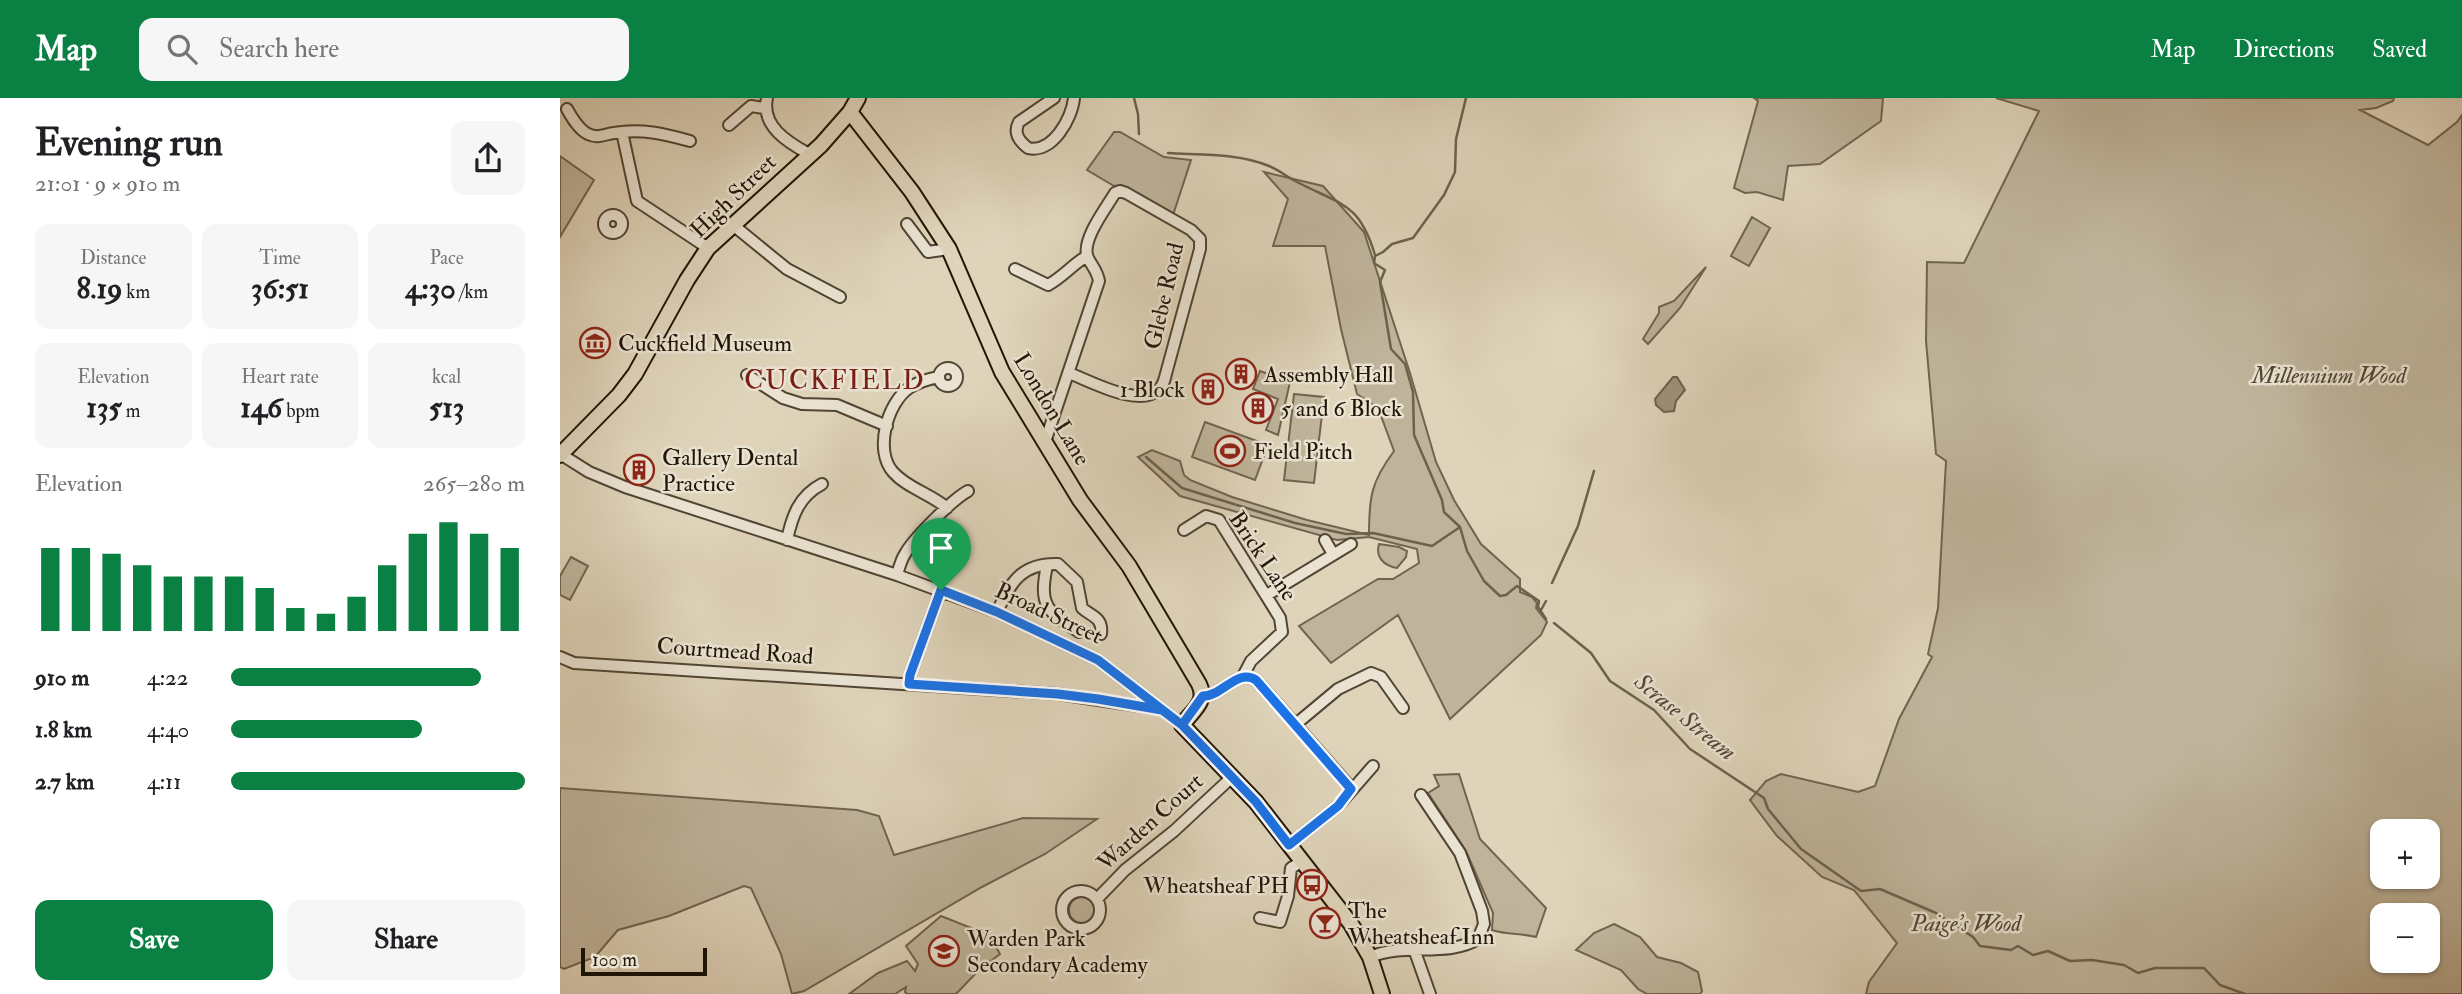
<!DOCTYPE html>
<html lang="en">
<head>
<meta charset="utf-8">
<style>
  :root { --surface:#fff; --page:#f6f6f6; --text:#202124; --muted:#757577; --accent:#0b8043 }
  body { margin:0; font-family:"IM FELL Double Pica",serif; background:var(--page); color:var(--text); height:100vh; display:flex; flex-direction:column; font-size:26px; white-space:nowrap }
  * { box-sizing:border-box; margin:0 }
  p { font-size:23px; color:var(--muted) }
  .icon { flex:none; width:38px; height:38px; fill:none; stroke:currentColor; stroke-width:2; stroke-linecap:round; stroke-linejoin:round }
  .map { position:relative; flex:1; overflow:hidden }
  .panel { display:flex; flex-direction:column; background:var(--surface); width:560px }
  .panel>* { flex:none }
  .tools { position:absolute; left:1810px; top:721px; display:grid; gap:14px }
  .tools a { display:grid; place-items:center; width:70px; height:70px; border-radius:14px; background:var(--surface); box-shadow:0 2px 5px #0004; font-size:35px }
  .scale { position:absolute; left:21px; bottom:18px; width:126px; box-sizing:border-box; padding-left:7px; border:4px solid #211506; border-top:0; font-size:19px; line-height:24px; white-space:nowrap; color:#211506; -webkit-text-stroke:5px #eae3d2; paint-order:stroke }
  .pin { position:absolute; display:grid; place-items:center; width:60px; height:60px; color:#fff; margin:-72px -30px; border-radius:50% 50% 50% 0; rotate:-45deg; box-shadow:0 0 7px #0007 }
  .pin .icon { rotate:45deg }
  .round { display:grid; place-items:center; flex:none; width:74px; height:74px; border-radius:14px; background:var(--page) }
  .head { display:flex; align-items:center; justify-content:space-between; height:119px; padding:0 35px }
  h1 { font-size:38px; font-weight:700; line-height:52px }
  .metrics { display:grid; grid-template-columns:repeat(3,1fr); gap:10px; height:119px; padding:7px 35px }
  .metrics div { display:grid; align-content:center; border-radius:14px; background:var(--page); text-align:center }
  .metrics b { font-size:30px; font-weight:700 }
  .metrics small { font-size:19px; font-weight:400 }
  .metrics p { font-size:19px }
  .chart { height:196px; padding:14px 35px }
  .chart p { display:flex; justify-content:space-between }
  .chart svg { width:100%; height:126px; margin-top:7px; stroke:var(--accent); stroke-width:6 }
  .primary-button { display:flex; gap:14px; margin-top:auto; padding:14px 35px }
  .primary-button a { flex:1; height:80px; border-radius:14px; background:var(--accent); color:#fff; font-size:28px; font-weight:700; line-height:80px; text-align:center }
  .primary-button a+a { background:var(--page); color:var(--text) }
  ul { padding:0 35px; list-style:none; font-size:23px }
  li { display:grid; grid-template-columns:112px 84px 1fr; align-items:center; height:52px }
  li i { height:18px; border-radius:9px; background:var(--accent) }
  header { display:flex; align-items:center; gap:42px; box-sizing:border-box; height:98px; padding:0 35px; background:var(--accent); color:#fff }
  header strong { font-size:33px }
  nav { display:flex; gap:38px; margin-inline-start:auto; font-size:24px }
  .search { width:490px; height:63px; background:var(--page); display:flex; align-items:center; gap:18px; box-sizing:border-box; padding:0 24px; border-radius:14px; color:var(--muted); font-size:26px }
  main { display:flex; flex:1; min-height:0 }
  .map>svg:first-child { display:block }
  .green { fill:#bfb49b; stroke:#706450; stroke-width:2; fill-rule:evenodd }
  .water { fill:#9e937d; stroke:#6c614d; stroke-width:2 }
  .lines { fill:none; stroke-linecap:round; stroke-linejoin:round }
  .stream { stroke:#6c614d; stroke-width:2.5 }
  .minor-casing { stroke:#504533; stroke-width:14 }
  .major-casing { stroke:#211506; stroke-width:18 }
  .minor { stroke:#eae3d2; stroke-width:10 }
  .major { stroke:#dfd4ba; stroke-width:14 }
  .route-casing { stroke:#fff; stroke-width:14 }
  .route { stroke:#1a73e8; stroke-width:9 }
  .labels { text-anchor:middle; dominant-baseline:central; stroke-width:5; stroke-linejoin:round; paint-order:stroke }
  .street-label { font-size:23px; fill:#211506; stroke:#eae3d2 }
  .poi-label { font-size:23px; fill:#211506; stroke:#eae3d2; text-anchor:start }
  .park-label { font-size:23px; font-style:italic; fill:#504533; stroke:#eae3d2 }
  .water-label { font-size:24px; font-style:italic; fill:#534736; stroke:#eae3d2 }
  .quarter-label { font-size:26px; letter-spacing:2px; fill:#7a1f14; stroke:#eae3d2 }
</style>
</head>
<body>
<header>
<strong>Map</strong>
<div class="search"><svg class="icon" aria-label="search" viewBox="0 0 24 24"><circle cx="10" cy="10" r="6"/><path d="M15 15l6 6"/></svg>Search here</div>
<nav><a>Map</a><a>Directions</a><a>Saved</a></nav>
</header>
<main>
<section class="panel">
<div class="head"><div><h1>Evening run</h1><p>21:01 · 9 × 910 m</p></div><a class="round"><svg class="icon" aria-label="share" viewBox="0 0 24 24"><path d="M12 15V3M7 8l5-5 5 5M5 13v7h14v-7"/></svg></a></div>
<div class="metrics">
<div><p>Distance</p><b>8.19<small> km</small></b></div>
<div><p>Time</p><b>36:51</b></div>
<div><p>Pace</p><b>4:30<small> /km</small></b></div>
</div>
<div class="metrics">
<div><p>Elevation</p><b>135<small> m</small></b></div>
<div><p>Heart rate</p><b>146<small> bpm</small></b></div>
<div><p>kcal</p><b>513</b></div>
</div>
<div class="chart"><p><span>Elevation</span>265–280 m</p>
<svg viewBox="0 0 160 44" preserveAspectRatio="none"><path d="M5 44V15M15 44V15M25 44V17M35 44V21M45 44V25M55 44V25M65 44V25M75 44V29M85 44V36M95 44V38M105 44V32M115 44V21M125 44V10M135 44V6M145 44V10M155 44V15"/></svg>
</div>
<ul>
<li><b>910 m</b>4:22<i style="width:85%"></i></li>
<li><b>1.8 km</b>4:40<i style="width:65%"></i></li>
<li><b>2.7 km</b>4:11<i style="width:100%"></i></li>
</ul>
<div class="primary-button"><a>Save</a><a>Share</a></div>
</section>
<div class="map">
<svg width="1902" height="896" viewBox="0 0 1902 896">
  <rect width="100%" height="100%" fill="#dfd4ba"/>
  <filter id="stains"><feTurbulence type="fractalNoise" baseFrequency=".00286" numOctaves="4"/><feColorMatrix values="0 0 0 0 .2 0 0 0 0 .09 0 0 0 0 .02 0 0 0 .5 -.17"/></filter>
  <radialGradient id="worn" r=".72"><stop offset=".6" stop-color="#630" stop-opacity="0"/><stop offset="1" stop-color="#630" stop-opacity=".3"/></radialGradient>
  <path class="green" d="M1194 0H1323L1321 23 1260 66 1228 68 1223 102 1197 94 1185 95 1174 90 1198 3Z
    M1436 0H1834L1833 3 1816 10 1800 12 1868 47 1897 24 1902 17V896H1306L1309 884 1337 845 1294 792 1262 779 1217 738 1190 702 1206 683 1221 676 1298 694 1315 688 1339 621 1372 559 1368 556 1378 510 1386 363 1376 356 1366 243 1367 164 1404 165 1479 13ZM1867 733V779H1822V733ZM1867 817V863H1822V817Z
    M554 34H560L604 59 631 62 613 117 561 87 554 88 527 72Z
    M0 58 34 82 0 139Z
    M704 74 763 88 804 134 850 275 876 364 894 402 921 446 960 481V494L972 499 977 505 976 510 987 524 981 537 890 621 838 517 771 565 739 528 818 481H833L859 465 857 451 809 439 777 442 620 398 578 359 592 352 620 363 624 377 630 382 672 399 747 422 809 437C809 399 811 384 834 353L818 310 797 296 781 231 765 148H713L728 101Z
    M1192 119 1210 130 1189 168 1171 158Z
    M1146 169 1120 210 1088 246 1083 241 1099 215V209L1114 203Z
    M700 273 730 284 718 337 706 332 718 301 693 291Z
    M734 296 764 299 754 385 724 382Z
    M645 324 708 347 695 382 632 359Z
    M819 446 839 449 847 453 846 459 837 470C825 468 815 460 819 446Z
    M11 459 28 468 10 502 0 497V478Z
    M899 676 920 741 986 810 976 839C961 835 947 837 932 832L933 815 906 753 868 695 879 688 874 677Z
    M0 690 297 712 319 718 334 757 463 720 537 721 485 756 422 789 244 893 232 896 221 856 191 790 184 788 109 818 58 832 35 859 4 871 0 869Z
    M509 812a13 13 0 1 1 26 0a13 13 0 1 1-26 0Z
    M381 818 429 837 440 856 418 873 396 896H347L345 894 346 889 335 896H289L318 875 347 863 355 873 358 866 346 848Z
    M1054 826 1080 839 1097 859 1121 865 1138 874 1142 893 1140 896H1087L1078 891 1061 872 1016 852 1034 835Z"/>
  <path class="water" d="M1113 279H1117L1125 292 1116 303 1114 313 1104 314 1096 307 1095 301Z"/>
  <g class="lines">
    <path class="stream" d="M574 0 578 16 579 36
      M906 0 896 41 895 74 884 97 853 140 832 146 823 154 815 158 814 165 825 172 820 184 831 251 845 266 853 294 854 337 882 402 884 414 900 429 907 453 924 483 940 498 946 497 957 488 979 503 978 509 986 521
      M608 55C641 57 678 55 709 68 719 72 727 79 737 84 781 107 799 104 815 157
      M586 359 622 390 735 425 786 436 813 435 872 448 900 429
      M992 485 1018 428 1034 373
      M981 512 986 503
      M994 525 1031 555 1050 583 1094 612 1130 651 1204 700 1208 711 1241 751 1301 793 1320 791 1376 815 1413 839 1420 848 1451 852 1458 848 1473 857 1488 853 1510 863 1532 862 1564 867 1578 875 1595 870H1644L1660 887 1685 896"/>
    <g class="minor-casing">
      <path id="minor" d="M207 0C201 28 227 44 249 56
        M494 0 459 24C453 35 459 43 468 50 492 56 512 21 514 0
        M7 11C12 20 19 32 28 36 38 41 45 36 54 35 81 30 105 36 130 43
        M169 27 191 8 204 10
        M62 34 77 103 148 150
        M44 126a9 9 0 1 1 18 0a9 9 0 1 1-18 0Z
        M347 126 368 154 389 151
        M173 127 227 171 280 199
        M455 171 488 187C503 179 513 166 527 158
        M379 279a9 9 0 1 1 18 0a9 9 0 1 1-18 0Z
        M187 277 223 300 242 306 277 307 327 328
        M379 279C368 281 358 284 349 290 327 305 314 353 333 374 347 390 371 396 387 410
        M485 344 539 183C537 171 529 165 527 157 523 140 546 110 555 95L560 93 566 95 631 132 640 141V151L607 272C605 279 604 288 598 292 579 310 530 283 509 275
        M2 357 29 374 65 389 337 477 437 514 538 562 622 627
        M624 432 646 418 659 422 720 520 722 534 691 563 683 578
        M227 442C232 418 239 398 262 386
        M765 442 773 456
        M487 467C479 506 485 513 519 534
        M337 477C339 470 341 462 345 456 353 441 393 401 408 393
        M707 497 791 446
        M437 514C451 484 461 465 498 466L517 484 522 510C532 519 543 519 541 536
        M0 559 14 565 498 596 599 611
        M349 586 350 577 381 492
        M643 598C663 598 677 570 696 582L791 690
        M736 626 778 591 811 575 821 579 843 610
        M729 747 778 708 813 668
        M502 812a19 19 0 1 1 38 0a19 19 0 1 1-38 0Z
        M537 801 565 772 614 733 672 679
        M700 820 720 824 728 798 731 770 741 764
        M854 851 870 896
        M810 859C844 844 887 860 918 841L924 826 922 813 900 755 861 697"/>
    </g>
    <g class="major-casing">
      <path id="major" d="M290 14 352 94 389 151 442 274 520 402 569 468 639 586C648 604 632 613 622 627L696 704 791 826 810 859 822 896
        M0 357 59 297 75 276 127 182 148 150 261 47 290 14 298 0"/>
    </g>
    <use href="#minor" class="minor"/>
    <use href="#major" class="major"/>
  </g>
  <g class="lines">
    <g class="route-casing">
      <path id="route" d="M381 492 437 514 538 562 622 627 696 704 729 747 778 708 791 691 696 582C677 570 663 598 643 598L622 627 602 612 538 601 498 596 349 586 350 577 381 492"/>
    </g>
    <use href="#route" class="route"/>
  </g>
  <defs>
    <g id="museum-ring" transform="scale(1.575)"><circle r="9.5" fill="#eae3d2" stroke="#8f2418" stroke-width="1.5"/><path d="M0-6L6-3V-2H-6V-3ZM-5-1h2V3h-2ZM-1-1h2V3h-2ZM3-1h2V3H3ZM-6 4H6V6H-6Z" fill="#8f2418"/></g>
    <g id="building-ring" transform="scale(1.575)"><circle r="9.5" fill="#eae3d2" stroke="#8f2418" stroke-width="1.5"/><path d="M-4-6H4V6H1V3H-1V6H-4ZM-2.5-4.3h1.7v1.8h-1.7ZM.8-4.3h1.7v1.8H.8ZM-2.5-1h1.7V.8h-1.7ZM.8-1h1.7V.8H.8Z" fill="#8f2418"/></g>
    <g id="stadium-ring" transform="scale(1.575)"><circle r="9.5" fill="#eae3d2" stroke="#8f2418" stroke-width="1.5"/><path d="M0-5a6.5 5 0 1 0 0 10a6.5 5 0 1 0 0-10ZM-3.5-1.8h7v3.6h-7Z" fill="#8f2418"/></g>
    <g id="bus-ring" transform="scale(1.575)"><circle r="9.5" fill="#eae3d2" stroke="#8f2418" stroke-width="1.5"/><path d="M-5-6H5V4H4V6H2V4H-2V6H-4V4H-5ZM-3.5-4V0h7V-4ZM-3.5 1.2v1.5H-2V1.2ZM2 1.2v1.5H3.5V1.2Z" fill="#8f2418"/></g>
    <g id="bar-ring" transform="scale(1.575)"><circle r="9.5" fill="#eae3d2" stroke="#8f2418" stroke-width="1.5"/><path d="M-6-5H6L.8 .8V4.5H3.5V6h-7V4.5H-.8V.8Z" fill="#8f2418"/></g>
    <g id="school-ring" transform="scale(1.575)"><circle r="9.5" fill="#eae3d2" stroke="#8f2418" stroke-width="1.5"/><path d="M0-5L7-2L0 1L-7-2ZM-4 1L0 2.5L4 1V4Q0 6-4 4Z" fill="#8f2418"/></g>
  </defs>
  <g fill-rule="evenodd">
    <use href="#museum-ring" x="35" y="245"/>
    <use href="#building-ring" x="681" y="276"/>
    <use href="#building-ring" x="648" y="291"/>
    <use href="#building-ring" x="698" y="310"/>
    <use href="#stadium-ring" x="670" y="353"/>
    <use href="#building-ring" x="79" y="372"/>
    <use href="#bus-ring" x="752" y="787"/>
    <use href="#bar-ring" x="765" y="825"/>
    <use href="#school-ring" x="384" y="853"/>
  </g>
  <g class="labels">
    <g class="street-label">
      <text transform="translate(173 98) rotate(-44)">High Street</text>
      <text transform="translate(604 198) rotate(-77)">Glebe Road</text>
      <text transform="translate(492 311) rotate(59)">London Lane</text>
      <text transform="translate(703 458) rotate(56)">Brick Lane</text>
      <text transform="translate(489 515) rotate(25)">Broad Street</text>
      <text transform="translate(175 553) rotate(4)">Courtmead Road</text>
      <text transform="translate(590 724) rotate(-42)">Warden Court</text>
    </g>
    <g class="poi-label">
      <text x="58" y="245">Cuckfield Museum</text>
      <text x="704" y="276">Assembly Hall</text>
      <text x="625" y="291" text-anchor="end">1 Block</text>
      <text x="721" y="310">5 and 6 Block</text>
      <text x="693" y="353">Field Pitch</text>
      <text x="102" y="359">Gallery Dental<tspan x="102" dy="26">Practice</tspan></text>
      <text x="729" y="787" text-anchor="end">Wheatsheaf PH</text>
      <text x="788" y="812">The<tspan x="788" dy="26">Wheatsheaf Inn</tspan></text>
      <text x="407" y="840">Warden Park<tspan x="407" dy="26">Secondary Academy</tspan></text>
    </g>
    <g class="park-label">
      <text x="1769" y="277">Millennium Wood</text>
      <text x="1406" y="825">Paige's Wood</text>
    </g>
    <g class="water-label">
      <text transform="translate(1125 619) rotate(39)">Scrase Stream</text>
    </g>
    <g class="quarter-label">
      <text x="275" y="283">CUCKFIELD</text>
    </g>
  </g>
  <rect width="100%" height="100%" filter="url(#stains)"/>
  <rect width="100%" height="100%" fill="url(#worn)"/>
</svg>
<div class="tools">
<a>+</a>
<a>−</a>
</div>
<div class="scale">100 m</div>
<div class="pin" style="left:381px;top:492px;background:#1e9e55"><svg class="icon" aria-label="arrive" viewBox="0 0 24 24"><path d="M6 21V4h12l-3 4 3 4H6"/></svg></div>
</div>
</main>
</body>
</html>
